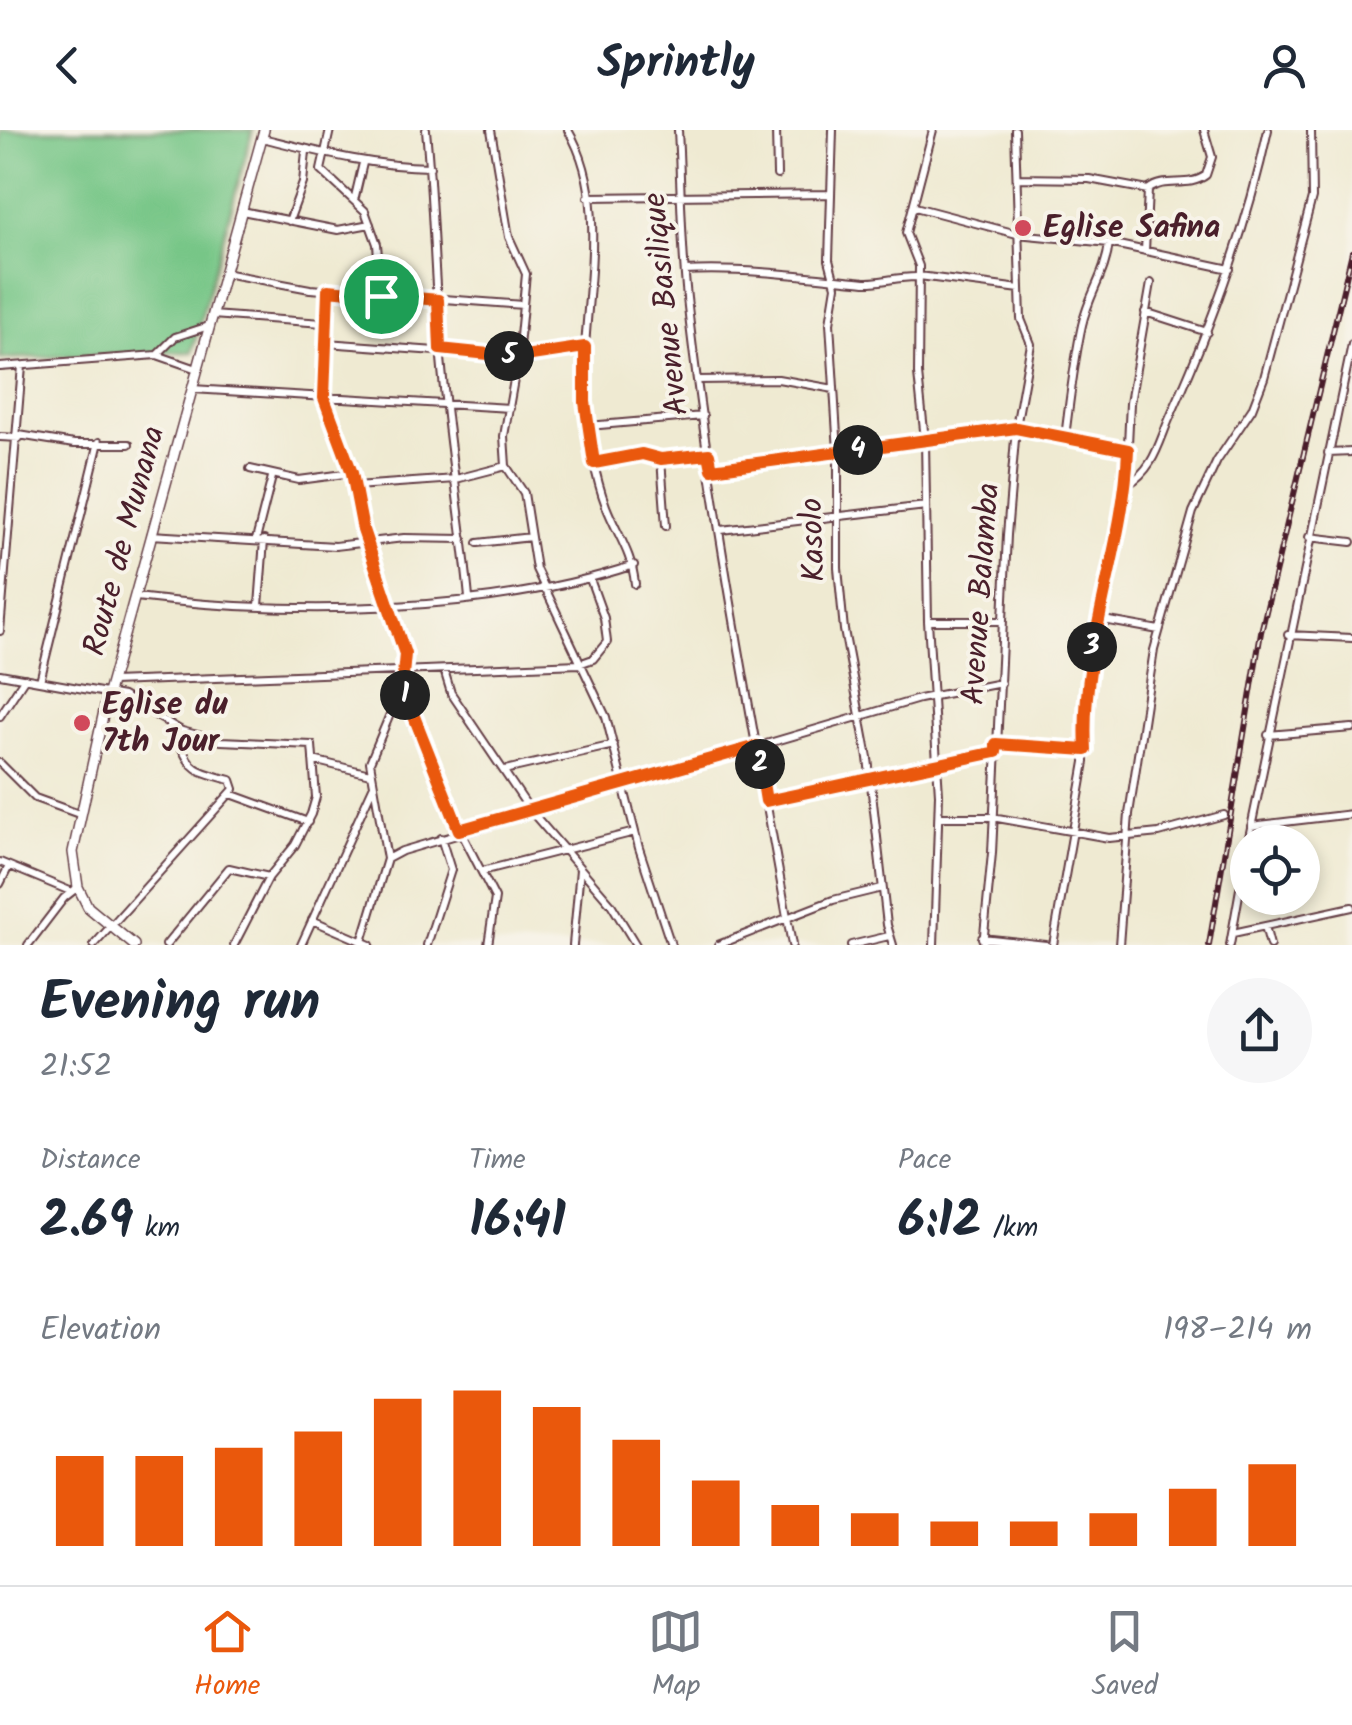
<!DOCTYPE html>
<html lang="en">
<head>
<meta charset="utf-8">
<style>
  :root { --surface:#fff; --page:#f6f6f7; --text:#1f2937; --muted:#747a83; --line:#e0e1e3; --accent:#ea580c }
  body { margin:0; font-family:Kalam,sans-serif; background:var(--page); color:var(--text); height:100vh; display:flex; flex-direction:column; font-size:38px; white-space:nowrap }
  * { box-sizing:border-box; margin:0 }
  p { font-size:32px; color:var(--muted) }
  .icon { flex:none; width:55px; height:55px; fill:none; stroke:currentColor; stroke-width:2; stroke-linecap:round; stroke-linejoin:round }
  .map { position:relative; height:815px; overflow:hidden }
  .sheet { display:flex; flex-direction:column; background:var(--surface); flex:1 }
  .sheet>* { flex:none }
  .controls { position:absolute; left:1230px; top:695px; display:grid; gap:20px }
  .controls a { display:grid; place-items:center; width:90px; height:90px; border-radius:50%; background:var(--surface); box-shadow:0 5px 15px #0003; font-size:50px }
  .pin { position:absolute; display:grid; place-items:center; width:85px; height:85px; color:#fff; margin:-42px; border:5px solid #fff; border-radius:50%; box-shadow:0 2px 10px #0007 }
  .km { position:absolute; width:50px; height:50px; margin:-25px; border-radius:50%; background:#222; color:#fff; font-size:28px; line-height:50px; text-align:center }
  .round { display:grid; place-items:center; flex:none; width:105px; height:105px; border-radius:52px; background:var(--page) }
  .headline { display:flex; align-items:center; justify-content:space-between; height:170px; padding:0 40px }
  h1 { font-size:55px; font-weight:800; line-height:75px }
  .figures { display:grid; grid-template-columns:repeat(3,1fr); gap:15px; height:170px; padding:10px 40px }
  .figures div { display:grid; align-content:center }
  .figures b { font-size:50px; font-weight:800 }
  .figures small { font-size:28px; font-weight:400 }
  .figures p { font-size:28px }
  .chart { height:280px; padding:20px 40px }
  .chart p { display:flex; justify-content:space-between }
  .chart svg { width:100%; height:180px; margin-top:10px; stroke:var(--accent); stroke-width:6 }
  header { display:flex; justify-content:space-between; align-items:center; height:130px; padding:0 40px; background:var(--surface); font-size:45px; font-weight:800 }
  .menu { display:flex; justify-content:space-around; align-items:center; height:140px; border-top:2px solid var(--line); background:var(--surface); font-size:28px; color:var(--muted) }
  .menu a { display:grid; justify-items:center; gap:5px }
  .menu .current { color:var(--accent) }
  .map>svg:first-child { display:block }
  .green { fill:#77c687; stroke:#607259; stroke-width:2.5 }
  .lines { fill:none; stroke-linecap:round; stroke-linejoin:round }
  .street-casing { stroke:#633d44; stroke-width:10 }
  .secondary-casing { stroke:#633d44; stroke-width:12 }
  .street { stroke:#fff; stroke-width:6 }
  .secondary { stroke:#fff; stroke-width:9 }
  .rail-casing { stroke:#4a1f2b; stroke-width:6 }
  .rail { stroke:#f7f3e8; stroke-width:2.5; stroke-dasharray:8; stroke-linecap:butt }
  .route-casing { stroke:#fff; stroke-width:20 }
  .route { stroke:#ea580c; stroke-width:12 }
  .poi-dot { fill:#d1495b; stroke:#f7f3e8; stroke-width:4 }
  .labels { text-anchor:middle; dominant-baseline:central; stroke-width:8; stroke-linejoin:round; paint-order:stroke }
  .poi-label { font-size:32px; font-weight:bold; fill:#4a1f2b; stroke:#f7f3e8; text-anchor:start }
  .street-label { font-size:32px; fill:#4a1f2b; stroke:#f7f3e8 }
</style>
</head>
<body>
<header><svg class="icon" aria-label="back" viewBox="0 0 24 24"><path d="M15 5l-7 7 7 7"/></svg>Sprintly<svg class="icon" aria-label="person" viewBox="0 0 24 24"><circle cx="12" cy="8" r="4"/><path d="M4 21q1-7 8-7t8 7"/></svg></header>
<div class="map">
<svg width="1352" height="815" viewBox="0 0 1352 815">
  <rect width="100%" height="100%" fill="#f7f3e8"/>
  <filter id="ink" filterUnits="userSpaceOnUse"><feTurbulence type="fractalNoise" baseFrequency=".01" numOctaves="2"/><feDisplacementMap in="SourceGraphic" scale="20" xChannelSelector="R" yChannelSelector="G"/><feConvolveMatrix kernelMatrix="1 2 1 2 8 2 1 2 1" color-interpolation-filters="sRGB"/></filter>
  <filter id="wash" filterUnits="userSpaceOnUse"><feTurbulence type="fractalNoise" baseFrequency=".0048" numOctaves="4" result="noise"/><feDisplacementMap in="SourceGraphic" scale="40" xChannelSelector="R" yChannelSelector="G"/><feGaussianBlur stdDeviation="2.25" result="paint"/><feColorMatrix in="noise" values="0 0 0 0 0 0 0 0 0 0 0 0 0 0 0 0 0 1.4 0 .05"/><feComposite in="paint" operator="in"/></filter>
  <g filter="url(#wash)">
    <rect width="100%" height="100%" fill="#efead2"/>
    <path class="green" d="M0 0H253L192 222 0 229Z"/>
  </g>
  <g filter="url(#ink)">
    <g class="lines">
      <g class="street-casing">
        <path id="street" d="M330 0 321 40 365 81 377 114 381 166
          M426 0C433 72 434 143 440 215 446 300 461 383 469 468
          M491 0 509 107 526 144 518 227 504 306 506 336 524 363 536 439 606 587 639 718 671 815
          M568 0C615 78 578 185 585 271 588 306 594 344 606 376 617 405 632 422 635 454
          M678 0C681 56 681 112 687 168 711 385 754 600 792 815
          M776 0 777 45
          M833 0 829 130 836 156 830 193 838 322V438L844 500 868 628 887 795 893 815
          M933 0 906 103 919 136 918 244 925 310 928 491 939 664 934 815
          M262 8C319 22 370 36 430 37
          M1017 48 1089 49 1148 60
          M355 67 363 33
          M588 67 831 64
          M915 77 1017 104 1109 113 1230 139
          M242 81 338 100 370 94
          M289 91 303 53 306 21
          M1145 121 1148 60C1165 46 1188 59 1206 45L1212 27 1204 0
          M685 141C744 138 807 146 865 152 880 153 899 146 919 147
          M224 143 310 159 523 175
          M919 146 1020 159
          M327 160 324 268 352 343 363 400 405 524 402 556 416 601 445 671 495 768 488 815
          M1145 182 1207 202
          M212 185 323 193
          M326 213 518 227 585 217
          M158 224 175 207 209 196
          M0 237 157 225 197 239
          M697 250 778 249 834 259
          M192 259 510 278
          M588 296 703 286
          M19 305 74 314H129
          M0 307 19 308
          M1065 307C1070 269 1074 231 1082 195 1089 163 1106 144 1109 113
          M1328 323 1352 322
          M661 329 666 396
          M594 333 643 324 661 329 709 323
          M250 339 299 350 352 343
          M712 339 1016 297 1127 320
          M1127 355C1155 339 1159 311 1171 285 1212 193 1247 99 1268 0
          M355 356 456 349 506 336
          M721 400 926 376
          M151 405 335 416 404 408 463 409
          M1309 407 1352 412
          M256 410 272 347
          M478 413 531 407
          M136 467C290 486 486 484 634 435
          M259 476 264 410
          M1098 489 1159 500
          M928 491H1003
          M0 501 22 236
          M1288 505 1352 508
          M444 540 451 563 530 680 611 774 636 815
          M0 544 123 566 182 601 221 611 312 615 316 667 311 684 295 715 269 747 234 815
          M40 551 99 312
          M112 552 579 534 593 529 607 512 604 488 590 449
          M0 586 25 548
          M1268 605 1352 598
          M997 613 1086 620
          M313 630 370 644
          M0 633 35 668 79 684
          M505 640 614 615
          M231 664 308 692
          M766 671 996 622
          M940 687H992L1109 708 1159 703 1224 685
          M1251 696 1352 684
          M1248 712 1352 214
          M387 729 370 632 401 558
          M0 732 70 761
          M482 741 635 702
          M0 754 9 736
          M312 790 370 815
          M1265 796 1270 815
          M1233 803 1352 777
          M982 808 1046 815
          M28 815 64 768 78 757
          M94 815 234 659 231 650C183 639 194 637 170 597
          M166 815 229 738 269 747
          M301 815 373 657
          M361 815 387 729 402 721 919 569 1001 553
          M427 815 451 740 441 708
          M573 815 580 739
          M718 815 833 770 882 758
          M851 815 889 806
          M983 815 992 723 1007 405 1016 297 1031 214 1021 189 1015 0
          M1053 815 1085 632V572L1093 515 1126 355 1130 273 1151 153
          M1119 815 1129 684 1154 520 1193 382 1217 331 1252 279 1264 248 1312 68 1311 0
          M1230 815 1248 714"/>
      </g>
      <g class="secondary-casing">
        <path id="secondary" d="M134 815 88 777 78 757 73 722 108 563 264 0"/>
      </g>
      <use href="#street" class="street"/>
      <use href="#secondary" class="secondary"/>
      <g class="rail-casing">
        <path id="rail" d="M1209 815 1261 502 1352 122"/>
      </g>
      <use href="#rail" class="rail"/>
    </g>
  </g>
  <g class="lines" filter="url(#ink)">
    <g class="route-casing">
      <path id="route" d="M328 160 438 170 440 219 518 227 585 217V272L594 333 642 324 661 329 709 324 712 339 1016 298 1128 320C1124 421 1080 517 1086 620L996 614V622L766 671 757 616 459 700 402 556 405 524 363 400 352 343 324 268Z"/>
    </g>
    <use href="#route" class="route"/>
  </g>
  <g class="poi-dot">
    <circle cx="1023" cy="98" r="10"/>
    <circle cx="82" cy="593" r="10"/>
  </g>
  <g class="labels">
    <g class="poi-label">
      <text x="1043" y="98">Eglise Safina</text>
      <text x="102" y="575">Eglise du<tspan x="102" dy="37">7th Jour</tspan></text>
    </g>
    <g class="street-label">
      <text transform="translate(667 174) rotate(-96)">Avenue Basilique</text>
      <text transform="translate(814 410) rotate(-92)">Kasolo</text>
      <text transform="translate(125 411) rotate(-75)">Route de Munana</text>
      <text transform="translate(982 464) rotate(-86)">Avenue Balamba</text>
    </g>
  </g>
</svg>
<div class="controls">
<a><svg class="icon" aria-label="locate" viewBox="0 0 24 24"><circle cx="12" cy="12" r="6"/><path d="M12 2v4M12 18v4M2 12h4M18 12h4"/></svg></a>
</div>
<div class="pin" style="left:381px;top:166px;background:#1e9e55"><svg class="icon" aria-label="arrive" viewBox="0 0 24 24"><path d="M6 21V4h12l-3 4 3 4H6"/></svg></div>
<b class="km" style="left:405px;top:565px">1</b>
<b class="km" style="left:760px;top:634px">2</b>
<b class="km" style="left:1092px;top:517px">3</b>
<b class="km" style="left:858px;top:320px">4</b>
<b class="km" style="left:509px;top:226px">5</b>
</div>
<section class="sheet">
<div class="headline"><div><h1>Evening run</h1><p>21:52</p></div><a class="round"><svg class="icon" aria-label="share" viewBox="0 0 24 24"><path d="M12 15V3M7 8l5-5 5 5M5 13v7h14v-7"/></svg></a></div>
<div class="figures">
<div><p>Distance</p><b>2.69<small> km</small></b></div>
<div><p>Time</p><b>16:41</b></div>
<div><p>Pace</p><b>6:12<small> /km</small></b></div>
</div>
<div class="chart"><p><span>Elevation</span>198–214 m</p>
<svg viewBox="0 0 160 44" preserveAspectRatio="none"><path d="M5 44V22M15 44V22M25 44V20M35 44V16M45 44V8M55 44V6M65 44V10M75 44V18M85 44V28M95 44V34M105 44V36M115 44V38M125 44V38M135 44V36M145 44V30M155 44V24"/></svg>
</div>
</section>
<nav class="menu">
<a class="current"><svg class="icon" aria-label="home" viewBox="0 0 24 24"><path d="M3 11l9-7 9 7M6 9v11h12V9"/></svg>Home</a>
<a><svg class="icon" aria-label="map" viewBox="0 0 24 24"><path d="M3 6l6-2 6 2 6-2v14l-6 2-6-2-6 2zM9 4v14M15 6v14"/></svg>Map</a>
<a><svg class="icon" aria-label="saved" viewBox="0 0 24 24"><path d="M7 4h10v16l-5-4-5 4z"/></svg>Saved</a>
</nav>
</body>
</html>
